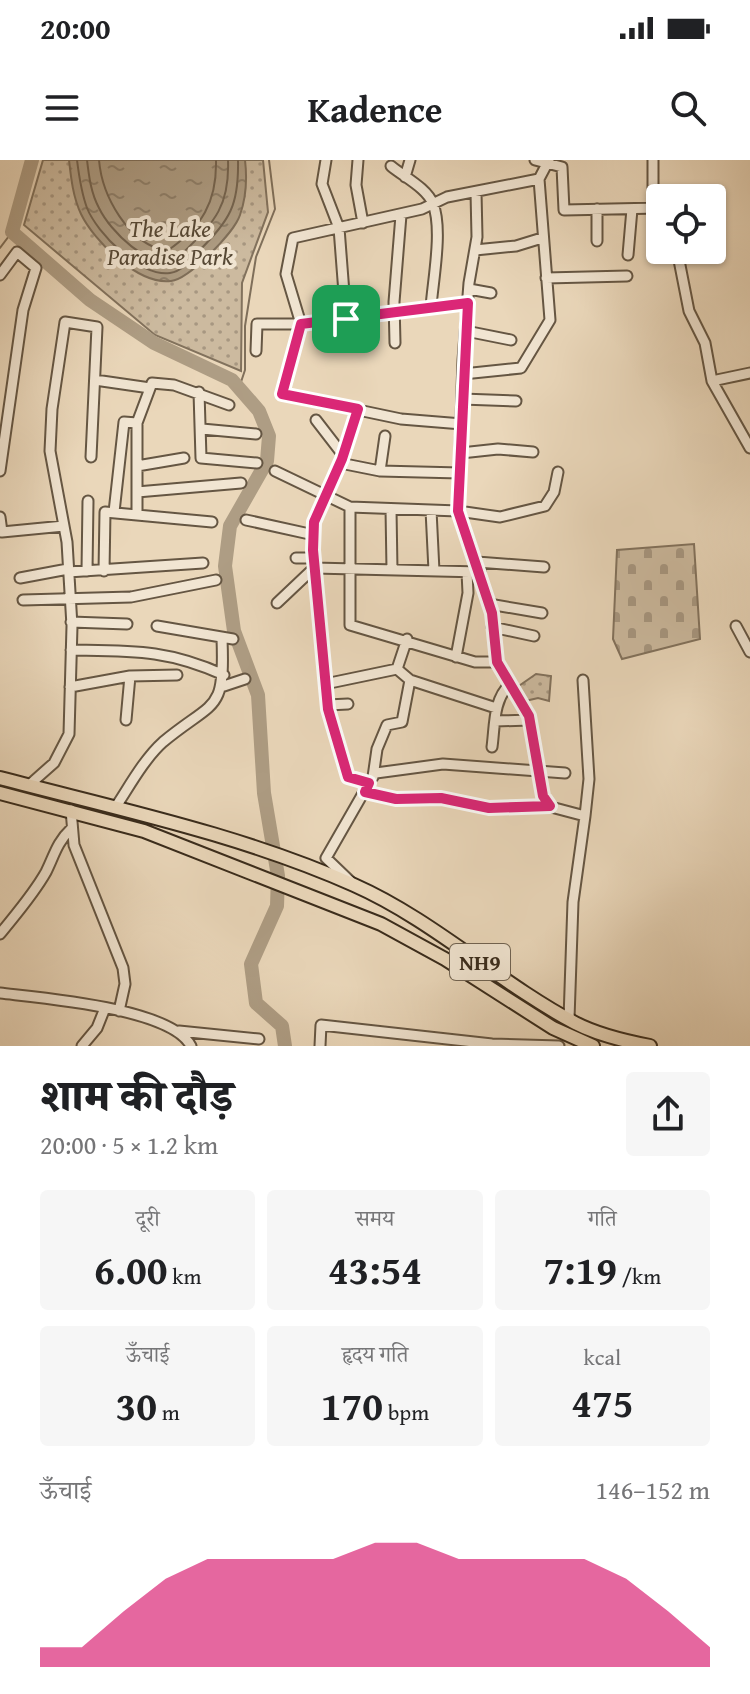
<!DOCTYPE html>
<html lang="hi">
<head>
<meta charset="utf-8">
<style>
  :root { --surface:#fff; --page:#f6f6f6; --text:#202124; --muted:#757577; --accent:#db2777 }
  body { margin:0; font-family:"Gentium Book Plus","Noto Serif Devanagari",serif; background:var(--page); color:var(--text); height:100vh; display:flex; flex-direction:column; font-size:30px; white-space:nowrap }
  * { box-sizing:border-box; margin:0 }
  p { font-size:26px; color:var(--muted) }
  .icon { flex:none; width:44px; height:44px; fill:none; stroke:currentColor; stroke-width:2; stroke-linecap:round; stroke-linejoin:round }
  .map { position:relative; height:886px; overflow:hidden }
  .details { display:flex; flex-direction:column; background:var(--surface); flex:1 }
  .details>* { flex:none }
  .buttons { position:absolute; left:646px; top:24px; display:grid; gap:16px }
  .buttons a { display:grid; place-items:center; width:80px; height:80px; border-radius:8px; background:var(--surface); box-shadow:0 2px 6px #0004; font-size:40px }
  .pin { position:absolute; display:grid; place-items:center; width:68px; height:68px; color:#fff; margin:-34px; border-radius:16px; box-shadow:0 4px 12px #0006 }
  .round { display:grid; place-items:center; flex:none; width:84px; height:84px; border-radius:8px; background:var(--page) }
  .head { display:flex; align-items:center; justify-content:space-between; height:136px; padding:0 40px }
  h1 { font-size:44px; font-weight:800; line-height:60px }
  .metrics { display:grid; grid-template-columns:repeat(3,1fr); gap:12px; height:136px; padding:8px 40px }
  .metrics div { display:grid; align-content:center; border-radius:8px; background:var(--page); text-align:center }
  .metrics b { font-size:40px; font-weight:800 }
  .metrics small { font-size:22px; font-weight:400 }
  .metrics p { font-size:22px }
  .chart { height:224px; padding:16px 40px }
  .chart p { display:flex; justify-content:space-between }
  .chart svg { width:100%; height:144px; margin-top:8px; fill:var(--accent); opacity:.7 }
  .status { display:flex; justify-content:space-between; align-items:center; height:56px; padding:0 40px; background:var(--surface); direction:ltr }
  .status svg { height:22px; fill:currentColor }
  header { display:flex; justify-content:space-between; align-items:center; height:104px; padding:0 40px; background:var(--surface); font-size:36px; font-weight:800 }
  .map>svg:first-child { display:block }
  .grass { fill:url(#grass-dots); stroke:#82725d; stroke-width:2 }
  .cemetery { fill:url(#cemetery-stones); stroke:#82725d; stroke-width:2 }
  .water { fill:url(#water-ripples); stroke:#7f6f5a; stroke-width:2 }
  .lines { fill:none; stroke-linecap:round; stroke-linejoin:round }
  .shore { stroke:#746450; stroke-width:2 }
  .stream { stroke:#7f6f5a; stroke-width:2 }
  .river { stroke:#ae9d84; stroke-width:14 }
  .minor-casing { stroke:#655643; stroke-width:13 }
  .highway-casing { stroke:#392b1b; stroke-width:16 }
  .minor { stroke:#f1e5d2; stroke-width:9 }
  .highway { stroke:#ead7ba; stroke-width:12 }
  .route-casing { stroke:#fff; stroke-width:16 }
  .route { stroke:#db2777; stroke-width:10 }
  .labels { text-anchor:middle; dominant-baseline:central; stroke-width:8; stroke-linejoin:round; paint-order:stroke }
  .shield { fill:#f1e5d2; stroke:#706352; stroke-width:2 }
  .shield-label { font-size:22px; font-weight:bold; fill:#392b1b }
  .park-label { font-size:24px; font-style:italic; fill:#564835; stroke:#f1e5d2 }
</style>
</head>
<body>
<div class="status"><b>20:00</b><svg viewBox="0 0 49 12"><path d="M0 12V9h3v3zM5 12V6h3v6zM10 12V3h3v9zM15 12V0h3v12zM26 1h20v11H26zM47 4h2v5h-2z"/></svg></div>
<header><svg class="icon" aria-label="menu" viewBox="0 0 24 24"><path d="M4 6h16M4 12h16M4 18h16"/></svg>Kadence<svg class="icon" aria-label="search" viewBox="0 0 24 24"><circle cx="10" cy="10" r="6"/><path d="M15 15l6 6"/></svg></header>
<div class="map">
<svg width="750" height="886" viewBox="0 0 750 886">
  <defs>
    <pattern id="grass-dots" width="8" height="8" patternUnits="userSpaceOnUse" patternTransform="scale(2)"><rect width="8" height="8" fill="#ccba9f"/><path d="M2 2h.1M6 6h.1" fill="none" stroke="#a79781" stroke-width="1.8" stroke-linecap="round"/></pattern>
    <pattern id="cemetery-stones" width="16" height="16" patternUnits="userSpaceOnUse" patternTransform="scale(2)"><rect width="16" height="16" fill="#ccba9f"/><path d="M2 7V4a2 2 0 0 1 4 0v3zM10 15v-3a2 2 0 0 1 4 0v3z" fill="#a79781"/></pattern>
    <pattern id="water-ripples" width="26" height="14" patternUnits="userSpaceOnUse" patternTransform="scale(2)"><rect width="26" height="14" fill="#ae9d84"/><path d="M2 4q2-2 4 0t4 0M15 11q2-2 4 0t4 0" fill="none" stroke="#8f806b"/></pattern>
  </defs>
  <rect width="100%" height="100%" fill="#ead7ba"/>
  <filter id="stains"><feTurbulence type="fractalNoise" baseFrequency=".0025" numOctaves="4"/><feColorMatrix values="0 0 0 0 .2 0 0 0 0 .09 0 0 0 0 .02 0 0 0 .5 -.17"/></filter>
  <radialGradient id="worn" r=".72"><stop offset=".6" stop-color="#630" stop-opacity="0"/><stop offset="1" stop-color="#630" stop-opacity=".3"/></radialGradient>
  <path class="grass" d="M43 0H263L268 52 242 123 241 211 155 175 24 65Z
    M536 514 551 516 549 541 538 538 525 541 516 528Z"/>
  <path class="cemetery" d="M694 384 700 479 622 499 613 479 617 390Z"/>
  <path class="water" d="M69 0H245C247 17 246 38 240 55 234 73 189 119 171 121 138 125 94 81 81 54 73 37 71 18 69 0Z"/>
  <g class="lines">
    <path class="shore" d="M77 0C79 16 81 32 87 48 97 73 140 117 170 113 183 111 191 100 199 91 230 59 239 46 238 0
      M87 0C89 17 91 33 99 48 110 71 149 110 176 100 210 65 230 52 228 0
      M99 0C102 36 128 84 167 91 202 67 217 42 216 0"/>
    <path class="stream" d="M0 88 12 72
      M239 228 245 210V166L256 97 275 49 269 0"/>
    <path class="river" d="M32 0 12 72 90 140 154 183 232 220 259 251 269 276 267 301 230 366 225 406 234 471 258 535 264 633 278 716 277 746 251 804 256 843 282 866 285 886"/>
    <g class="minor-casing">
      <path id="minor" d="M326 0 322 24 339 68 346 159
        M358 0 356 25 363 63
        M535 0 562 7 564 50 659 48
        M653 0V42L660 49
        M391 6C404 17 427 28 433 44 443 69 433 120 431 147
        M405 17 410 0
        M476 32 477 77 469 123 463 200 458 351 492 453 497 502 529 556 543 636 551 647 585 656 573 742 569 859
        M597 81V49
        M475 90 516 86 542 78
        M677 90 689 151 705 183 712 221 750 288
        M628 95 632 49
        M0 115 17 92 36 108 23 150 0 311
        M546 118 627 116
        M469 129 491 133
        M466 171 511 180
        M395 183 394 142 401 55
        M256 191 257 164H301L468 143
        M463 214 521 208 550 160 539 19
        M95 220 150 228
        M712 221 750 213
        M199 232 201 298 257 303
        M462 239 516 241
        M316 260 343 295
        M462 264 401 259 282 234 301 164 286 114 293 78 422 49 447 37 539 19 549 0
        M202 269 256 274
        M461 293 498 289 533 292
        M340 303 380 311 460 313
        M137 306 184 298
        M275 311 350 347 458 351 500 357 545 346 554 332 558 312
        M380 311 385 276
        M137 332 241 323
        M350 347V465L475 502H497
        M391 349 392 410
        M431 350 434 411
        M114 352 124 262 137 263
        M137 355V263L152 223 174 225 229 245
        M0 357 2 372 64 366
        M246 360 314 375
        M296 398H314
        M477 402 544 407
        M87 411 88 341
        M104 411 105 352 212 362
        M68 412 203 403
        M20 418 68 409
        M23 440 131 437 216 420
        M277 443 314 408 480 412
        M489 444 542 453
        M71 462 127 464
        M157 466 233 479
        M736 466 750 492
        M492 467 534 476
        M71 490C131 491 167 489 224 515
        M456 497 468 433 467 412
        M397 509 410 520 496 548
        M583 520 589 619 585 656
        M325 524 397 509 407 479
        M224 526 245 519
        M70 527 130 516 177 515
        M328 545 348 544
        M126 560 130 516
        M495 561 530 560
        M492 587C495 565 493 540 510 524
        M376 613 443 604 565 613
        M373 617 377 589 387 565 402 562 410 520
        M28 626 54 603 69 574 72 466 67 382 50 291 52 249 65 162 97 167 91 297
        M365 632 396 639 441 638 489 648 550 646
        M115 648C129 627 144 599 163 582 215 539 225 554 222 479
        M71 650 74 685 123 808 125 824 119 851
        M351 722 326 698 369 623 348 617 328 549 313 390 314 362 342 299 358 249
        M0 774C16 754 33 735 46 712 54 696 57 682 71 669
        M0 833C42 838 171 848 191 886
        M179 871 259 879
        M82 886 97 868 105 848
        M320 886 321 865 492 884 559 886"/>
    </g>
    <g class="highway-casing">
      <path id="highway" d="M0 618C118 649 242 675 354 725 433 760 498 822 575 863 598 875 624 881 650 886
        M0 633 144 671 381 764 445 799 553 868 593 886"/>
    </g>
    <use href="#minor" class="minor"/>
    <use href="#highway" class="highway"/>
  </g>
  <g class="lines">
    <g class="route-casing">
      <path id="route" d="M468 143 458 351 492 453 497 502 529 556 543 636 550 646 489 648 441 638 396 639 365 632 369 623 348 617 328 549 313 390 314 362 342 299 358 249 282 234 301 164Z"/>
    </g>
    <use href="#route" class="route"/>
  </g>
  <g class="labels">
    <rect class="shield" x="450" y="784" width="60" height="36" rx="6"/>
    <g class="shield-label">
      <text x="480" y="802">NH9</text>
    </g>
    <g class="park-label">
      <text x="170" y="68">The Lake<tspan x="170" dy="28">Paradise Park</tspan></text>
    </g>
  </g>
  <rect width="100%" height="100%" filter="url(#stains)"/>
  <rect width="100%" height="100%" fill="url(#worn)"/>
</svg>
<div class="buttons">
<a><svg class="icon" aria-label="locate" viewBox="0 0 24 24"><circle cx="12" cy="12" r="6"/><path d="M12 2v4M12 18v4M2 12h4M18 12h4"/></svg></a>
</div>
<div class="pin" style="left:346px;top:159px;background:#1e9e55"><svg class="icon" aria-label="arrive" viewBox="0 0 24 24"><path d="M6 21V4h12l-3 4 3 4H6"/></svg></div>
</div>
<section class="details">
<div class="head"><div><h1>शाम की दौड़</h1><p>20:00 · 5 × 1.2 km</p></div><a class="round"><svg class="icon" aria-label="share" viewBox="0 0 24 24"><path d="M12 15V3M7 8l5-5 5 5M5 13v7h14v-7"/></svg></a></div>
<div class="metrics">
<div><p>दूरी</p><b>6.00<small> km</small></b></div>
<div><p>समय</p><b>43:54</b></div>
<div><p>गति</p><b>7:19<small> /km</small></b></div>
</div>
<div class="metrics">
<div><p>ऊँचाई</p><b>30<small> m</small></b></div>
<div><p>हृदय गति</p><b>170<small> bpm</small></b></div>
<div><p>kcal</p><b>475</b></div>
</div>
<div class="chart"><p><span>ऊँचाई</span>146–152 m</p>
<svg viewBox="0 0 160 44" preserveAspectRatio="none"><path d="M0 44V38L10 38L20 27L30 17L40 11L50 11L60 11L70 11L80 6L90 6L100 11L110 11L120 11L130 11L140 17L150 27L160 38V44z"/></svg>
</div>
</section>
</body>
</html>
